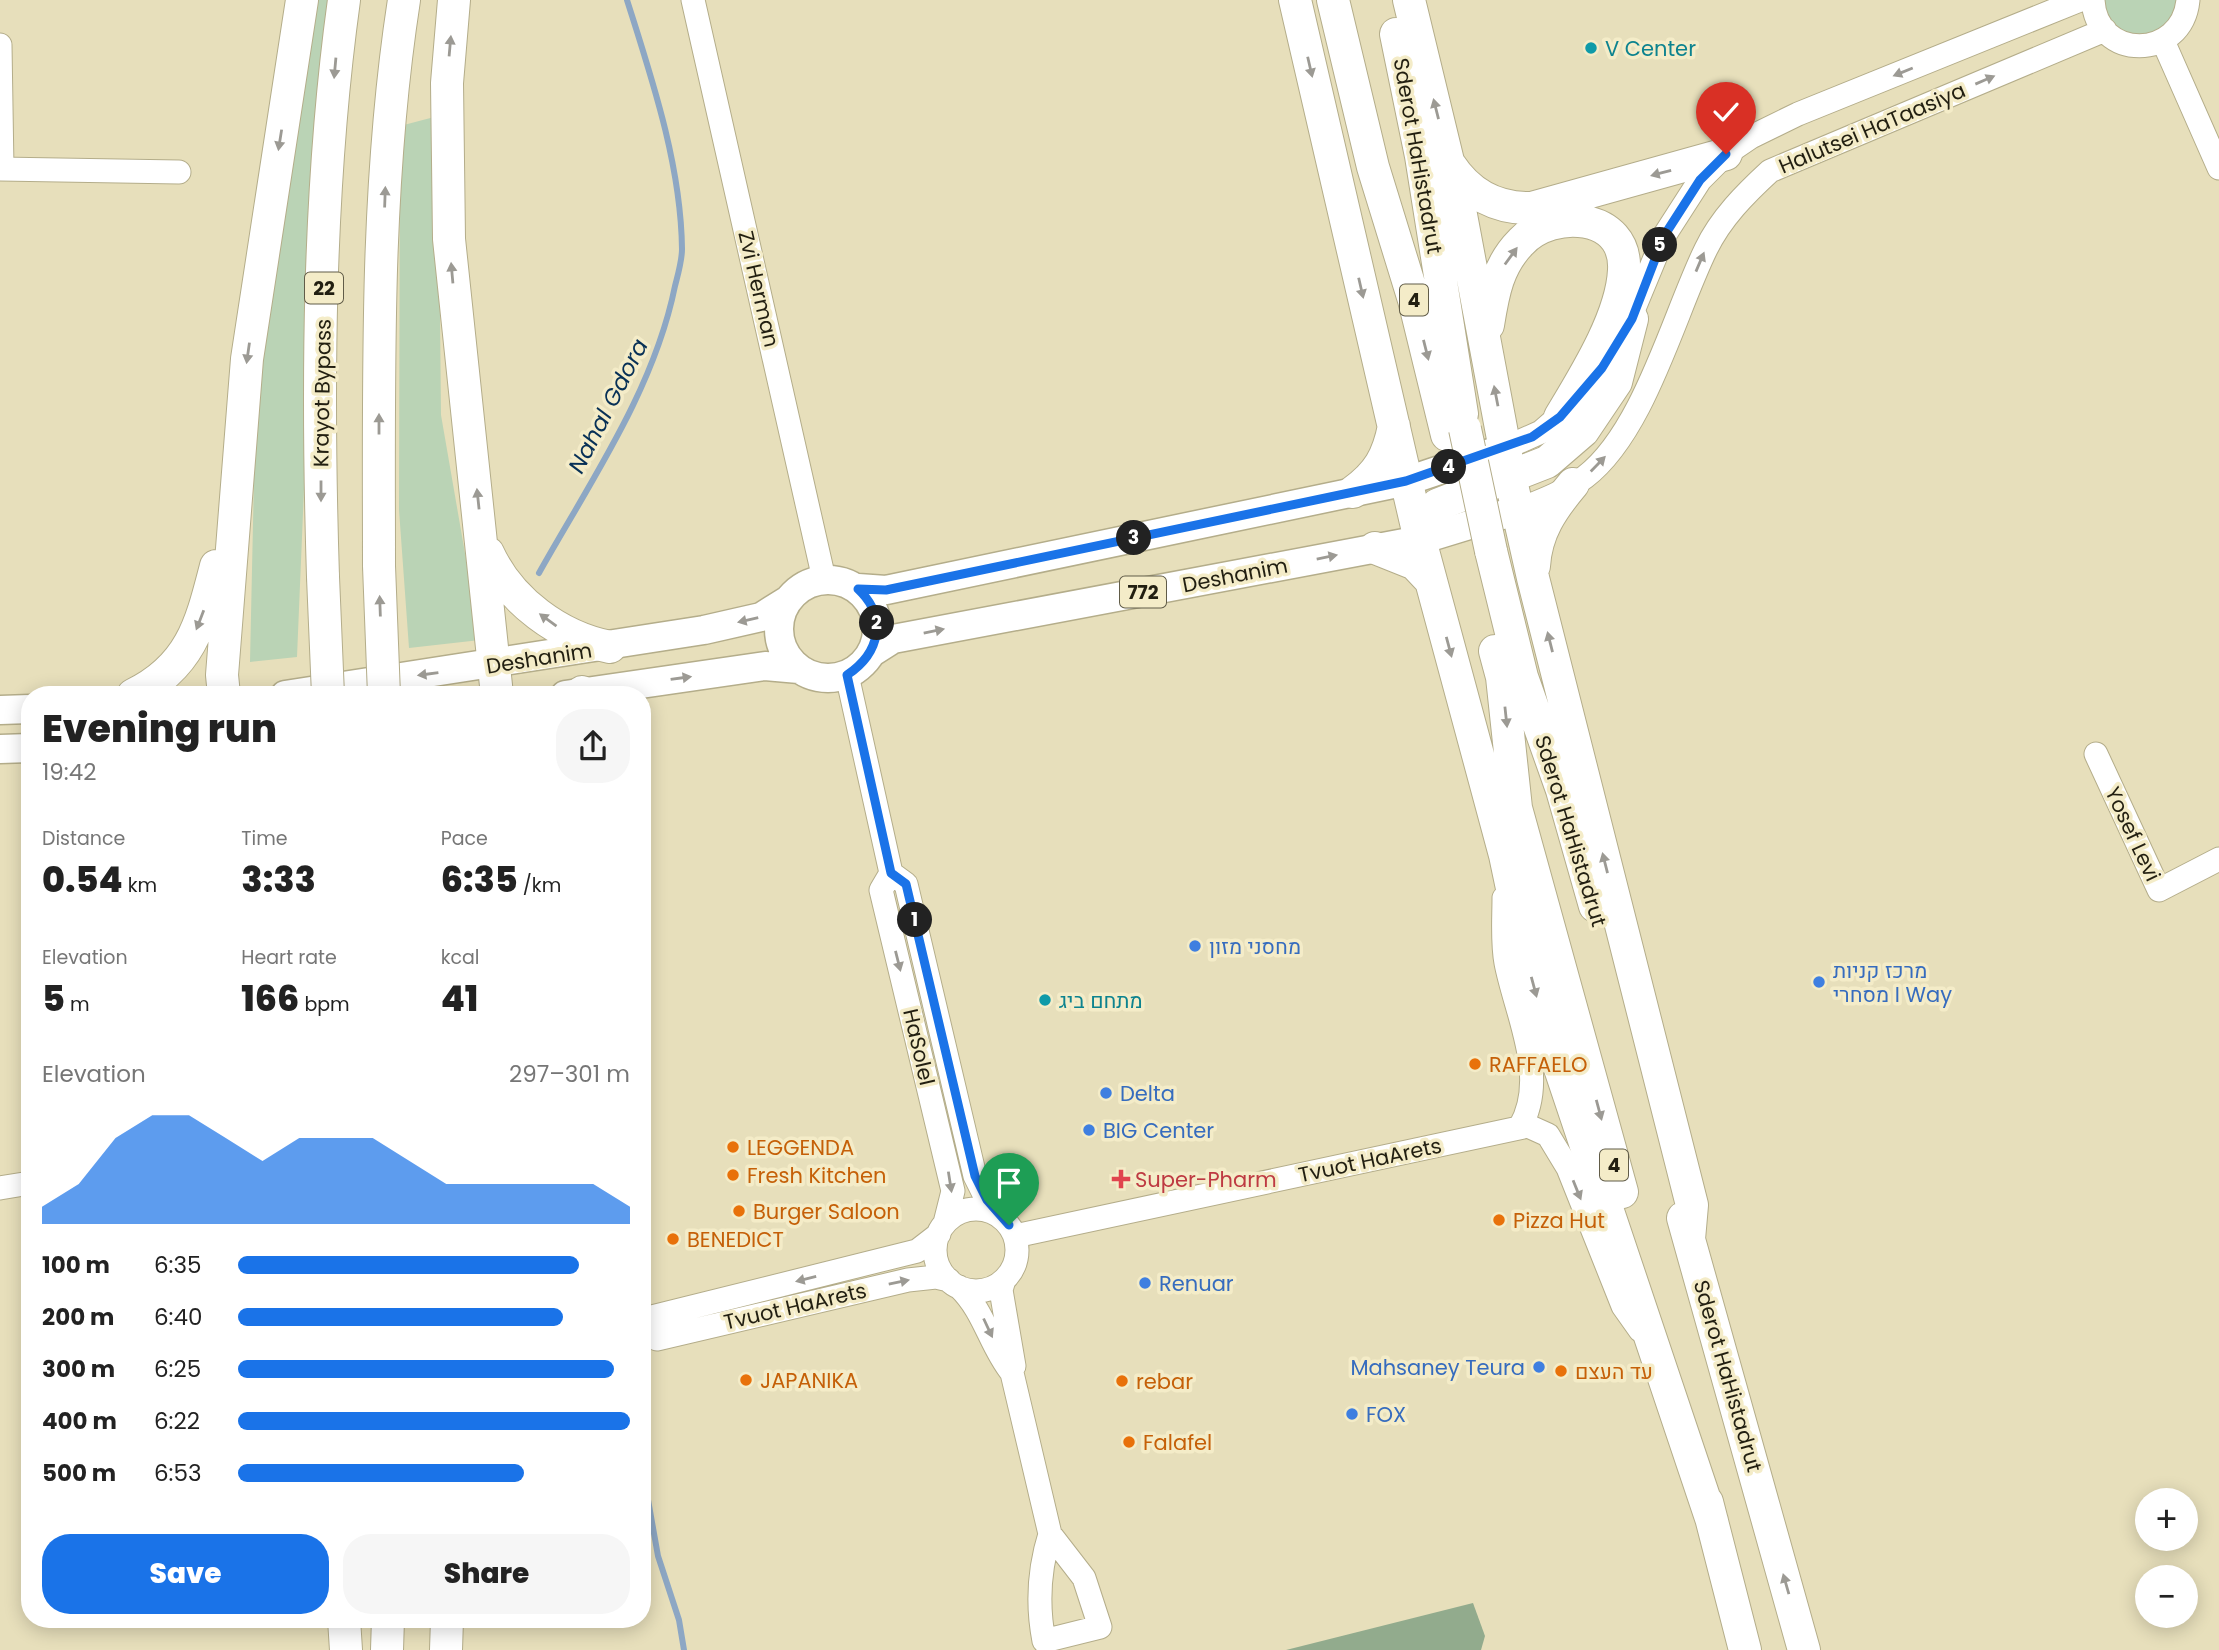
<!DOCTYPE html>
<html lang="en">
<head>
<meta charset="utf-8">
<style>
  :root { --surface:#fff; --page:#f6f6f6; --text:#222; --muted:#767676; --accent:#1a73e8 }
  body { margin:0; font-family:Poppins,Heebo,sans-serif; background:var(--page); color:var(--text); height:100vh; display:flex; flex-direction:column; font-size:26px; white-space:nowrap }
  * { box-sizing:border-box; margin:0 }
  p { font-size:23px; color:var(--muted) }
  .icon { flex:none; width:38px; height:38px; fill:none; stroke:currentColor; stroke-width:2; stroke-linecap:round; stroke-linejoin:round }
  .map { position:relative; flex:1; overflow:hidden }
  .sheet { position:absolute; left:21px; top:686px; width:630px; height:942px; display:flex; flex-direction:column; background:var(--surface); border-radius:28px; box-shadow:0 4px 18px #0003 }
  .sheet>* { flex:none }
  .tools { position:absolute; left:2135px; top:1488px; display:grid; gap:14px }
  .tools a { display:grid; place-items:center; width:63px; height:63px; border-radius:50%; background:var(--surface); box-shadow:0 4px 18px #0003; font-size:35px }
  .pin { position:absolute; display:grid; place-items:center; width:60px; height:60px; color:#fff; margin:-72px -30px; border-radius:50% 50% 50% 0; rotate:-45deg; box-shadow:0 0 7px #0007 }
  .pin .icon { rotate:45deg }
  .km { position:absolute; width:35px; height:35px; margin:-18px; border-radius:50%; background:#222; color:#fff; font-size:19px; line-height:35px; text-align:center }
  .round { display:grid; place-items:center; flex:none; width:74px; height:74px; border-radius:28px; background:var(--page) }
  .overview { display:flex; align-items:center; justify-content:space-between; height:119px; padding:0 21px }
  h1 { font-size:38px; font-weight:800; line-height:52px }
  .stats { display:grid; grid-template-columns:repeat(3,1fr); gap:10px; height:119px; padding:7px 21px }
  .stats div { display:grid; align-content:center }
  .stats b { font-size:35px; font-weight:800 }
  .stats small { font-size:19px; font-weight:400 }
  .stats p { font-size:19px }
  .chart { height:196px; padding:14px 21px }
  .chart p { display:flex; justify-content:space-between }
  .chart svg { width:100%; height:126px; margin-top:7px; fill:var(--accent); opacity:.7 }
  .primary-button { display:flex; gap:14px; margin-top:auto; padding:14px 21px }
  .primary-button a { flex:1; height:80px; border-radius:28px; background:var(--accent); color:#fff; font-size:28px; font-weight:800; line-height:80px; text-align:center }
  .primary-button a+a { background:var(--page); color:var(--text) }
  ul { padding:0 21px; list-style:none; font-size:23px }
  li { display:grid; grid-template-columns:112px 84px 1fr; align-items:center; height:52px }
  li i { height:18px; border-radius:9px; background:var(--accent) }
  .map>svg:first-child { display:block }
  .green { fill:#bad3b5 }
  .forest { fill:#92ab8d }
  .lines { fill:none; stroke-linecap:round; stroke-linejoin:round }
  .stream { stroke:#8da7c4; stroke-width:6 }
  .minor-casing { stroke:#b4ad8a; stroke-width:25 }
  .major-casing { stroke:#b4ad8a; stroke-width:31 }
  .highway-casing { stroke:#b4ad8a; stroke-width:34 }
  .minor { stroke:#fff; stroke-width:23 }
  .major { stroke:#fff; stroke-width:28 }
  .highway { stroke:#fff; stroke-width:32 }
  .highway-bridge-casing { stroke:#b4ad8a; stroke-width:34; stroke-linecap:butt }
  .highway-bridge { stroke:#fff; stroke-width:32 }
  .oneway { fill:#9c9a94 }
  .route-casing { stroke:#fff; stroke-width:14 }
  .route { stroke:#1a73e8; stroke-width:9 }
  .culture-dot { fill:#0f9aa8; stroke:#f4ecc8; stroke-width:2.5 }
  .shop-dot { fill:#3f7fe0; stroke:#f4ecc8; stroke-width:2.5 }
  .food-dot { fill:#e8710a; stroke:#f4ecc8; stroke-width:2.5 }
  .health-dot { fill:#e0444e; stroke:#f4ecc8; stroke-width:2.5 }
  .labels { text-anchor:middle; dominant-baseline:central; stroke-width:7; stroke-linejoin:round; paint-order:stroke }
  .shield { fill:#f4ecc8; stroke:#615c48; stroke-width:2 }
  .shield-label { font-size:19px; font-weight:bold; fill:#221f11 }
  .culture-label { font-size:21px; fill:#0d838f; stroke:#f4ecc8; text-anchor:start }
  .street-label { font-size:21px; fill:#221f11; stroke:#f4ecc8 }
  .shop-label { font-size:21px; fill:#366cbe; stroke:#f4ecc8; text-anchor:start }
  .food-label { font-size:21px; fill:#c56008; stroke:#f4ecc8; text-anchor:start }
  .health-label { font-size:21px; fill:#be3a42; stroke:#f4ecc8; text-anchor:start }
  .water-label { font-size:23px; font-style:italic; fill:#073056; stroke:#f4ecc8 }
</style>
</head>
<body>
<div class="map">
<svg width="2219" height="1650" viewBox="0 0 2219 1650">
  <rect width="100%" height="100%" fill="#e7dfbb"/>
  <path class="green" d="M316 0H337L307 417 297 657 250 662 255 431 271 283Z
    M2102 0H2177V3L2168 25 2148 37 2125 35 2108 20Z
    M438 116 441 415 480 640 409 648 399 510 400 126Z"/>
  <path class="forest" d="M1473 1603 1485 1636 1481 1650H1286Z"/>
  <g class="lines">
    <path class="stream" d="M539 573C590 482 654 390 675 286 678 274 682 261 682 249 681 165 652 79 627 0
      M642 1466 658 1556 679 1620 684 1650"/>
    <g class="minor-casing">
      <path id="minor" d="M693 0 824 579
        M2093 0C2096 61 2182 61 2188 0
        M2163 41 2219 168
        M0 45 2 169
        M0 169 179 172
        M1625 330 1664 236 1700 180 1726 154 1751 137 1798 114 2080 0
        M1505 448 1541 432 1571 406
        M1518 510C1541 501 1565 492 1585 477 1644 432 1674 314 1706 249 1721 218 1745 194 1770 171L2105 30
        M847 675 891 873 906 884 975 1176 987 1200 1001 1217
        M2096 754 2159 890 2219 859
        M891 873 881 890 953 1191 945 1223
        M1504 898C1504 919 1502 942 1506 963 1516 1015 1549 1077 1520 1127
        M0 1188 30 1183
        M935 1250a41 41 0 1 1 82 0a41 41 0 1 1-82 0Z
        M1015 1236 1528 1126 1548 1135 1568 1168 1623 1306 1640 1330
        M1004 1280 1001 1290 1014 1366
        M959 1287C985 1312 990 1346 1012 1373L1050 1534
        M642 1327 652 1317 917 1251 939 1234
        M642 1333 657 1339 908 1280 936 1277 949 1280
        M1050 1534 1084 1578 1100 1627 1044 1641C1037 1605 1039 1569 1050 1534Z"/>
    </g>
    <g class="major-casing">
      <path id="major" d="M779 629a49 49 0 1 1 98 0a49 49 0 1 1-98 0Z
        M858 588 886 590 1407 481 1505 448
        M871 653 893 639 1420 540 1518 510
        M285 695 704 630 761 617 788 600
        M565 695 765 666 799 669
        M0 710 30 709
        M0 749 30 748"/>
    </g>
    <g class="highway-casing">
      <path id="highway" d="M454 0 447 83 449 239 497 695
        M1295 0 1420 540 1505 855 1533 988 1712 1521
        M1333 0 1373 167 1414 300 1447 435
        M1409 0 1461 215 1510 476 1533 578 1692 1205 1689 1239
        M1396 34 1421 156 1462 414
        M1450 165C1469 194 1497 209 1532 208L1726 154
        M1488 325C1493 293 1498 265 1521 242 1553 208 1627 213 1624 270 1622 317 1584 377 1560 417
        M1353 492C1378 474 1388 457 1394 426
        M1420 540 1421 526 1437 505 1547 462 1583 431 1616 382 1632 319
        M1375 548 1415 564 1431 581
        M1491 551 1522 677 1562 790 1595 906
        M488 553C510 601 559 637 610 647
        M379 566C379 378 375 186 404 0
        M1534 566C1536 532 1552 509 1573 484
        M323 577C317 388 318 187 344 0
        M1495 651 1502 677 1516 808 1622 1192
        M133 695C191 667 201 624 216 566
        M224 695 222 675 247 359 302 0
        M578 695 582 692
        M1683 1218 1804 1650
        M1707 1502 1745 1650
        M344 1619 346 1650
        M387 1650 388 1619
        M446 1650 447 1619"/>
    </g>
    <use href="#minor" class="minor"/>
    <use href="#major" class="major"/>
    <use href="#highway" class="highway"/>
    <g class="highway-bridge-casing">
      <path id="highway-bridge" d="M1465 429 1491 551
        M379 566 384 695
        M323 577 328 695"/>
    </g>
    <use href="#highway-bridge" class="highway-bridge"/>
  </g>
  <defs><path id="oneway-solid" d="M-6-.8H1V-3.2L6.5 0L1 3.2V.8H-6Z" transform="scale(1.75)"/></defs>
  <g class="oneway">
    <use href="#oneway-solid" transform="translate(450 46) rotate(-85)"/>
    <use href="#oneway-solid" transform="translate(1310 67) rotate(77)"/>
    <use href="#oneway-solid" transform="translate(335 68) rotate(95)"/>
    <use href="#oneway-solid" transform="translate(1903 72) rotate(158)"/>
    <use href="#oneway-solid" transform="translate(1985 80) rotate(-23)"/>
    <use href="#oneway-solid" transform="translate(1436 109) rotate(-104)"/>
    <use href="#oneway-solid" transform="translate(280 140) rotate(99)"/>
    <use href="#oneway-solid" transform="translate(1661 173) rotate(165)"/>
    <use href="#oneway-solid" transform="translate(385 197) rotate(-88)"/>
    <use href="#oneway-solid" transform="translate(1511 256) rotate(-54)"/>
    <use href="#oneway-solid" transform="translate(1700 262) rotate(-67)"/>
    <use href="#oneway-solid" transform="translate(452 273) rotate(-95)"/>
    <use href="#oneway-solid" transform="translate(1361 288) rotate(77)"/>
    <use href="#oneway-solid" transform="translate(1426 350) rotate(76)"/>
    <use href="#oneway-solid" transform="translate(248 353) rotate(98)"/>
    <use href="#oneway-solid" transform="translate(1496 396) rotate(-101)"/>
    <use href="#oneway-solid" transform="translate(379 424) rotate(-90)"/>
    <use href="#oneway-solid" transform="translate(1598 464) rotate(-46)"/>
    <use href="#oneway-solid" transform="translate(321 491) rotate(90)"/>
    <use href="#oneway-solid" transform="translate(478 499) rotate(-96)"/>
    <use href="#oneway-solid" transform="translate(1327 557) rotate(-11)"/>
    <use href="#oneway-solid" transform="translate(380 606) rotate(-92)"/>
    <use href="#oneway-solid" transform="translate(200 620) rotate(111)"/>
    <use href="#oneway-solid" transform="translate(548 620) rotate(-144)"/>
    <use href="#oneway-solid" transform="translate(748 620) rotate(167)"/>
    <use href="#oneway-solid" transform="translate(934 631) rotate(-11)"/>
    <use href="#oneway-solid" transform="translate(1550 642) rotate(-104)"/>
    <use href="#oneway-solid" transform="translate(1449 647) rotate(75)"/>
    <use href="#oneway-solid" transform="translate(428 674) rotate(172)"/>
    <use href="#oneway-solid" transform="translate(681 678) rotate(-8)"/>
    <use href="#oneway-solid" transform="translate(1506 717) rotate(84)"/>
    <use href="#oneway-solid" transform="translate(1605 863) rotate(-104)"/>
    <use href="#oneway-solid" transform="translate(898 961) rotate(76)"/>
    <use href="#oneway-solid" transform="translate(1534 987) rotate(75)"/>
    <use href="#oneway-solid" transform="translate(1599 1110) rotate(75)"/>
    <use href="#oneway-solid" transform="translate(950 1182) rotate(81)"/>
    <use href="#oneway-solid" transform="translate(1577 1190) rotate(68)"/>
    <use href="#oneway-solid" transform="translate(806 1279) rotate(166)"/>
    <use href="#oneway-solid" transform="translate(899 1282) rotate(-12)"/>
    <use href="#oneway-solid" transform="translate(988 1328) rotate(65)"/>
    <use href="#oneway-solid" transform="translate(1786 1584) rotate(-106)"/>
  </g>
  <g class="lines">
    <g class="route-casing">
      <path id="route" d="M1009 1225 987 1200 975 1176 906 884 891 873 847 675C880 653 888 617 858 589L886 590 1406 481 1532 437 1560 417 1602 368 1632 319 1664 236 1700 180 1726 154"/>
    </g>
    <use href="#route" class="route"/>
  </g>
  <g class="culture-dot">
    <circle cx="1591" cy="48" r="7"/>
    <circle cx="1045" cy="1000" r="7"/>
  </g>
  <g class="shop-dot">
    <circle cx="1195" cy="946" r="7"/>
    <circle cx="1819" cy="982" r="7"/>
    <circle cx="1106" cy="1093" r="7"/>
    <circle cx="1089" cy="1130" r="7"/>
    <circle cx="1145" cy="1283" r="7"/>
    <circle cx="1539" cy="1367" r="7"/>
    <circle cx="1352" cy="1414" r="7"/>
  </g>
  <g class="food-dot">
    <circle cx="1475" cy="1064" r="7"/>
    <circle cx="733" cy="1147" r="7"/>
    <circle cx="733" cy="1175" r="7"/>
    <circle cx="739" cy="1211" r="7"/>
    <circle cx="1499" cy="1220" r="7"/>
    <circle cx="673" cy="1239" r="7"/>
    <circle cx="1561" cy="1371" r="7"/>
    <circle cx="746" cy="1380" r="7"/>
    <circle cx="1122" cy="1381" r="7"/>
    <circle cx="1129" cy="1442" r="7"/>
  </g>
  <path class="health-dot" d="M1117.5 1168.5h7v7h7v7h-7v7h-7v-7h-7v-7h7z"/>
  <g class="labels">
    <g class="shield">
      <rect x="305" y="272.5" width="38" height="31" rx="5"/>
      <rect x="1400" y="284.5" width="28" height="31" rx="5"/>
      <rect x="1120" y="576.5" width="46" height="31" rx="5"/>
      <rect x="1600" y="1149.5" width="28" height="31" rx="5"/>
    </g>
    <g class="shield-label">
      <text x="324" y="288">22</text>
      <text x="1414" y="300">4</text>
      <text x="1143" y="592">772</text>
      <text x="1614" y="1165">4</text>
    </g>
    <g class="culture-label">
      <text x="1605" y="48">V Center</text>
      <text x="1059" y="1000">מתחם ביג</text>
    </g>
    <g class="street-label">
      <text transform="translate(1872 128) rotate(-23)">Halutsei HaTaasiya</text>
      <text transform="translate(1418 156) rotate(80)">Sderot HaHistadrut</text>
      <text transform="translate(759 289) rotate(77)">Zvi Herman</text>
      <text transform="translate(322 393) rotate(-89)">Krayot Bypass</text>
      <text transform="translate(1235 575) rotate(-11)">Deshanim</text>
      <text transform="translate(539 658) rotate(-9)">Deshanim</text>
      <text transform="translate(1571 831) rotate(73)">Sderot HaHistadrut</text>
      <text transform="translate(2133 834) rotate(65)">Yosef Levi</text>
      <text transform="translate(919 1047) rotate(77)">HaSolel</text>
      <text transform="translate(1370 1160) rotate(-12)">Tvuot HaArets</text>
      <text transform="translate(795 1306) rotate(-13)">Tvuot HaArets</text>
      <text transform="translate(1728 1376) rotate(74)">Sderot HaHistadrut</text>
    </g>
    <g class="shop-label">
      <text x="1209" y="946">מחסני מזון</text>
      <text x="1833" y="970">מרכז קניות<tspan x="1833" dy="24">מסחרי I Way</tspan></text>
      <text x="1120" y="1093">Delta</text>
      <text x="1103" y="1130">BIG Center</text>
      <text x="1159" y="1283">Renuar</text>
      <text x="1525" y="1367" text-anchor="end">Mahsaney Teura</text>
      <text x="1366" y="1414">FOX</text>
    </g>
    <g class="food-label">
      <text x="1489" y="1064">RAFFAELO</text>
      <text x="747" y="1147">LEGGENDA</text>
      <text x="747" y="1175">Fresh Kitchen</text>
      <text x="753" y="1211">Burger Saloon</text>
      <text x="1513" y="1220">Pizza Hut</text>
      <text x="687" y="1239">BENEDICT</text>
      <text x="1575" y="1371">עד העצם</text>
      <text x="760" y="1380">JAPANIKA</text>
      <text x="1136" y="1381">rebar</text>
      <text x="1143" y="1442">Falafel</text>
    </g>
    <g class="health-label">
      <text x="1135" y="1179">Super-Pharm</text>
    </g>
    <g class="water-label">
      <text transform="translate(608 406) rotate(-63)">Nahal Gdora</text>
    </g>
  </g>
</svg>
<div class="tools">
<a>+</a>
<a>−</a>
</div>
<div class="pin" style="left:1009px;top:1225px;background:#1e9e55"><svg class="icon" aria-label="arrive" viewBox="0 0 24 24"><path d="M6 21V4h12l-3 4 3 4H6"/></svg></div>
<div class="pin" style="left:1726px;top:154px;background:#d93025"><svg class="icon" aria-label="check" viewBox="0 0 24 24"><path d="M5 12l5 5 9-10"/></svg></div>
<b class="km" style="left:915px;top:920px">1</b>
<b class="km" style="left:877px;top:623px">2</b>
<b class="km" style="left:1134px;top:538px">3</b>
<b class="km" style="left:1449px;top:467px">4</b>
<b class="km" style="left:1660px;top:245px">5</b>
<section class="sheet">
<div class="overview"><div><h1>Evening run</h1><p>19:42</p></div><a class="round"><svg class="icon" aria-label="share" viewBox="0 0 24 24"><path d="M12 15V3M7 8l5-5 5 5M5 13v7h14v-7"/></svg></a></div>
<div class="stats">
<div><p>Distance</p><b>0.54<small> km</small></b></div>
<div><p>Time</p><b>3:33</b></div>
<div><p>Pace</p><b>6:35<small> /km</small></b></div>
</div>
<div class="stats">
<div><p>Elevation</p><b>5<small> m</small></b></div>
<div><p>Heart rate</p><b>166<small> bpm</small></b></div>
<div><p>kcal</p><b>41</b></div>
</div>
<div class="chart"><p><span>Elevation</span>297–301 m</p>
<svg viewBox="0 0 160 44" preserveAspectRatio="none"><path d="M0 44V38L10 30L20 14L30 6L40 6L50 14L60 22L70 14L80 14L90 14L100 22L110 30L120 30L130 30L140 30L150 30L160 38V44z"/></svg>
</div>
<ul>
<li><b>100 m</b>6:35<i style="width:87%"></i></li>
<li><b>200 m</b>6:40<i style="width:83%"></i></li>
<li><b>300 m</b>6:25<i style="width:96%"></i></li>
<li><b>400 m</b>6:22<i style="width:100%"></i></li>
<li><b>500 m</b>6:53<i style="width:73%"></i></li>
</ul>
<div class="primary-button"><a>Save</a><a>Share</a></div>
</section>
</div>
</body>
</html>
